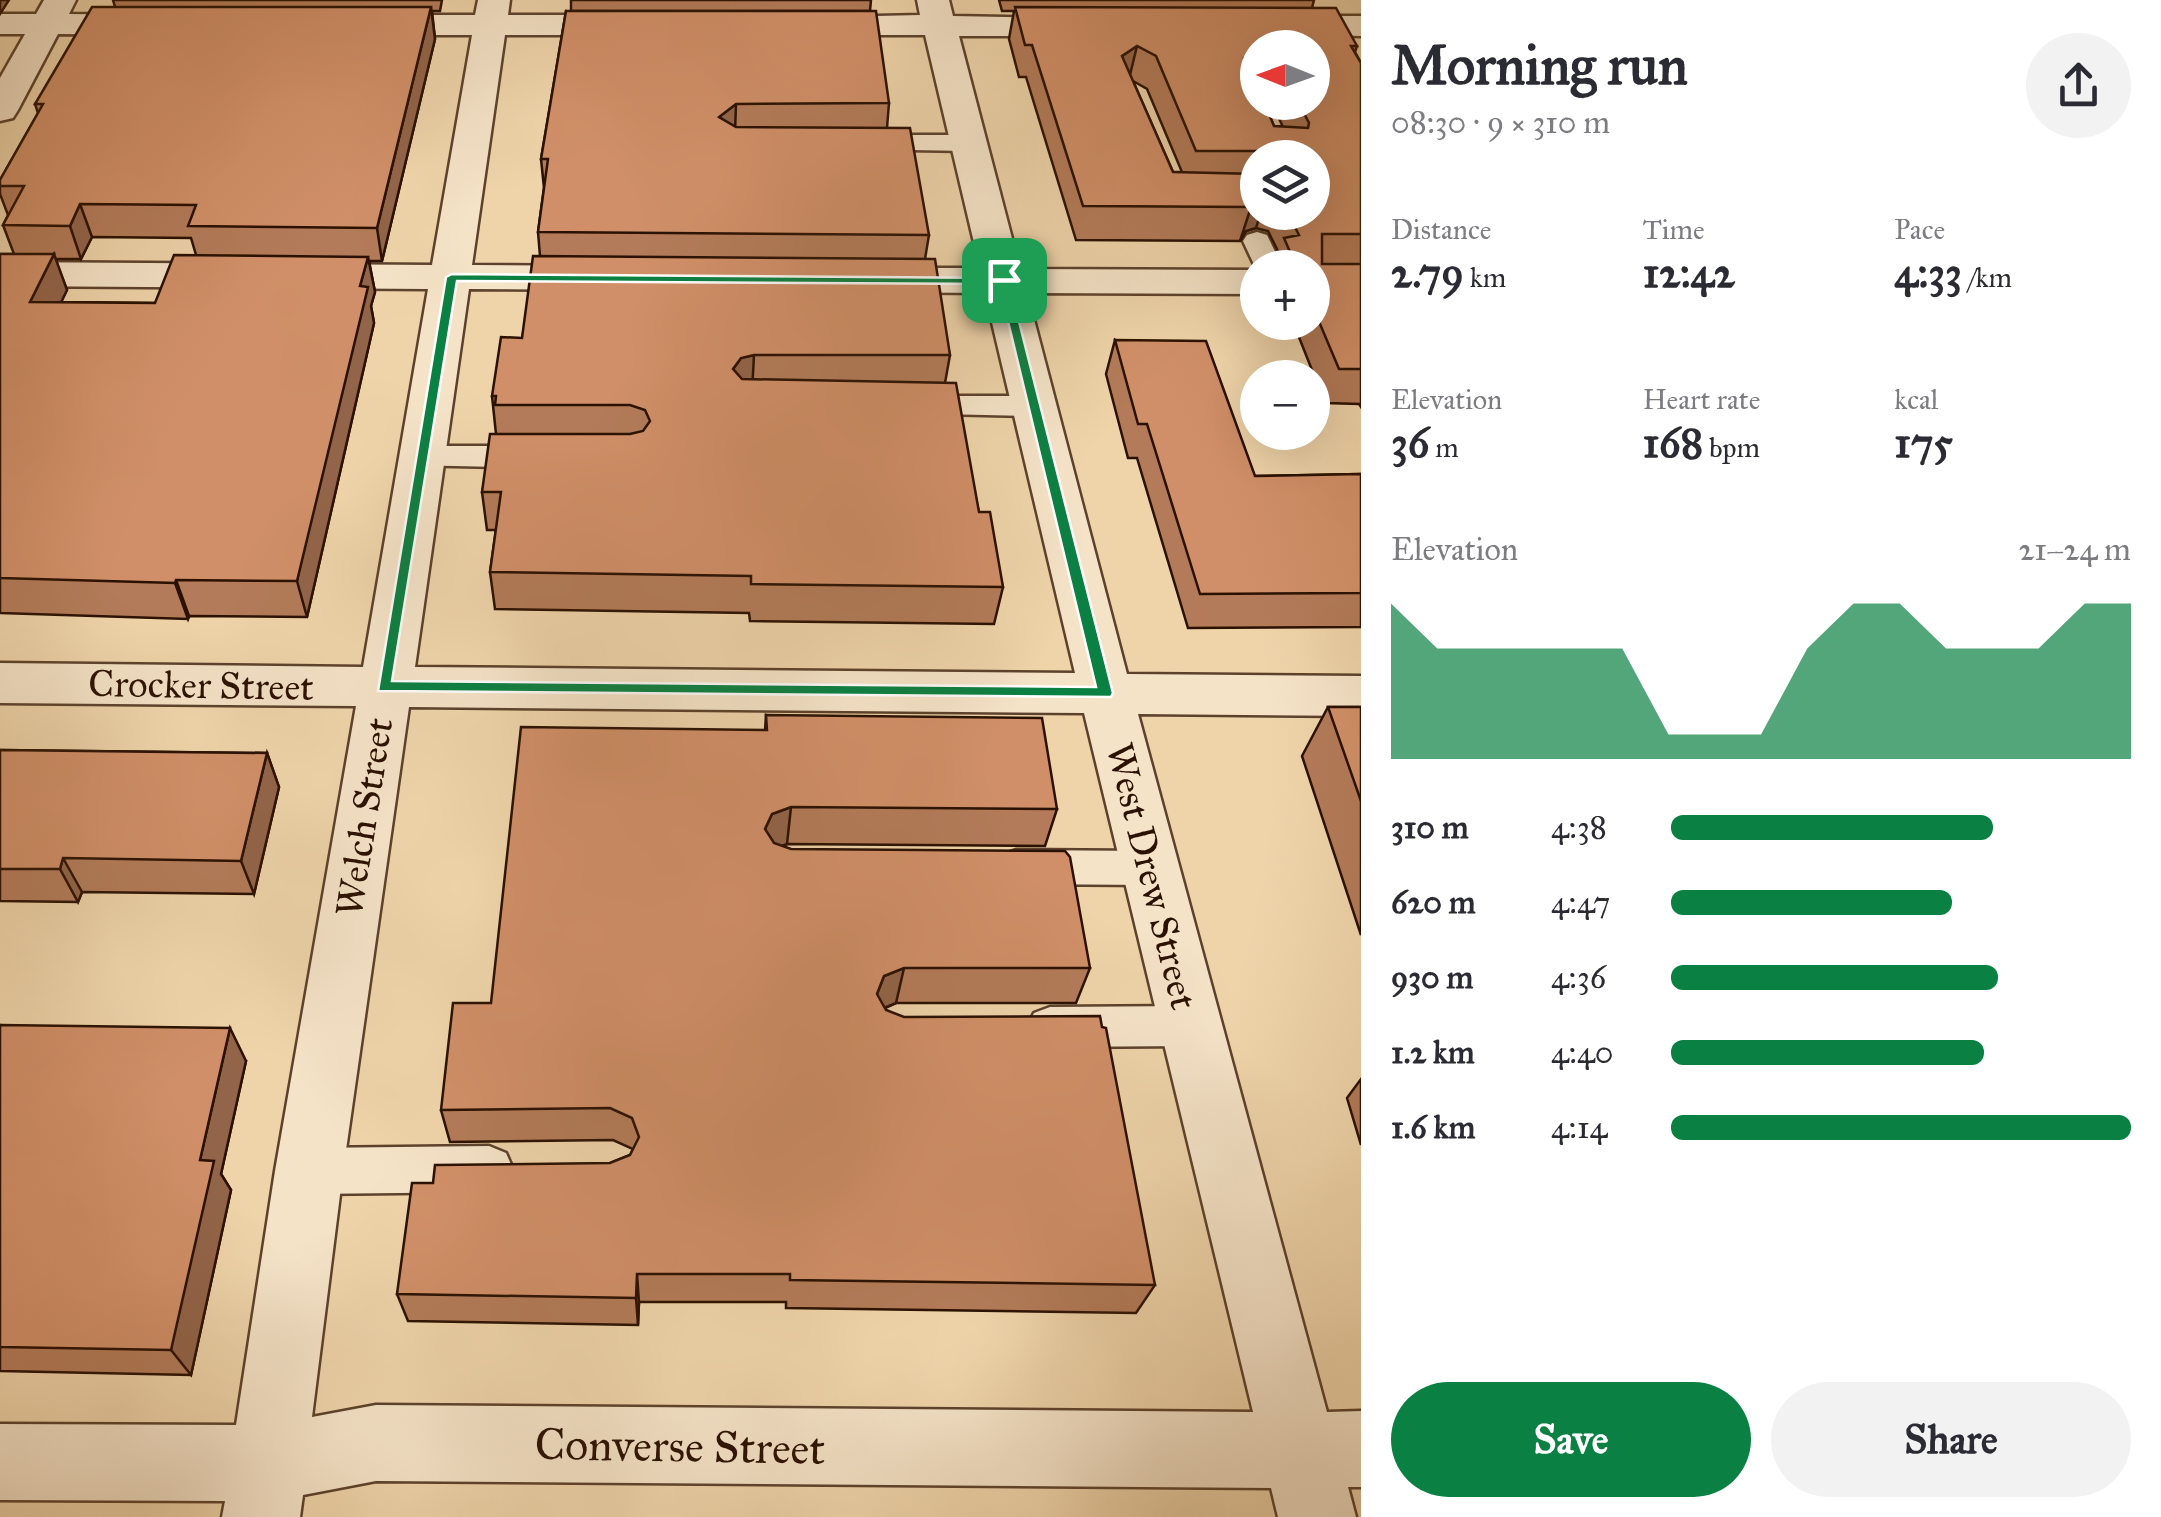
<!DOCTYPE html>
<html lang="en">
<head>
<meta charset="utf-8">
<style>
  :root { --surface:#fff; --page:#f2f2f3; --text:#2b2b33; --muted:#7c7c81; --accent:#0b8043 }
  body { margin:0; font-family:"IM FELL Great Primer",serif; background:var(--page); color:var(--text); height:100vh; display:flex; flex-direction:column; font-size:38px; white-space:nowrap }
  * { box-sizing:border-box; margin:0 }
  p { font-size:32px; color:var(--muted) }
  .icon { flex:none; width:55px; height:55px; fill:none; stroke:currentColor; stroke-width:2; stroke-linecap:round; stroke-linejoin:round }
  .map { position:relative; flex:1; overflow:hidden }
  .side { display:flex; flex-direction:column; background:var(--surface); width:800px }
  .side>* { flex:none }
  .needle { width:65px; rotate:271deg }
  .buttons { position:absolute; left:1240px; top:30px; display:grid; gap:20px }
  .buttons a { display:grid; place-items:center; width:90px; height:90px; border-radius:50%; background:var(--surface); box-shadow:0 10px 40px #0002; font-size:50px }
  .pin { position:absolute; display:grid; place-items:center; width:85px; height:85px; color:#fff; margin:-42px; border-radius:20px; box-shadow:0 5px 15px #0006 }
  .round { display:grid; place-items:center; flex:none; width:105px; height:105px; border-radius:52px; background:var(--page) }
  .summary { display:flex; align-items:center; justify-content:space-between; height:170px; padding:0 30px }
  h1 { font-size:55px; font-weight:700; line-height:75px }
  .stats { display:grid; grid-template-columns:repeat(3,1fr); gap:15px; height:170px; padding:10px 30px }
  .stats div { display:grid; align-content:center }
  .stats b { font-size:42px; font-weight:700 }
  .stats small { font-size:28px; font-weight:400 }
  .stats p { font-size:28px }
  .chart { height:280px; padding:20px 30px }
  .chart p { display:flex; justify-content:space-between }
  .chart svg { width:100%; height:180px; margin-top:10px; fill:var(--accent); opacity:.7 }
  .primary-button { display:flex; gap:20px; margin-top:auto; padding:20px 30px }
  .primary-button a { flex:1; height:115px; border-radius:60px; background:var(--accent); color:#fff; font-size:40px; font-weight:700; line-height:115px; text-align:center }
  .primary-button a+a { background:var(--page); color:var(--text) }
  ul { padding:0 30px; list-style:none; font-size:32px }
  li { display:grid; grid-template-columns:160px 120px 1fr; align-items:center; height:75px }
  li i { height:25px; border-radius:12px; background:var(--accent) }
  main { display:flex; flex:1; min-height:0 }
  .map>svg:first-child { display:block }
  .lines { fill:none; stroke-linecap:round; stroke-linejoin:round }
  .service-casing { stroke:#5c422c; stroke-width:5 }
  .minor-casing { stroke:#5c422c; stroke-width:5 }
  .service { fill:#f5e3c8; fill-rule:evenodd }
  .minor { fill:#f5e3c8; fill-rule:evenodd }
  .wall { fill:#b37b59; stroke:#2b1102; stroke-width:2.5; fill-rule:evenodd }
  .shaded-wall { fill:#926449; stroke:#2b1102; stroke-width:2.5 }
  .building { fill:#d08f68; stroke:#2b1102; stroke-width:2.5; fill-rule:evenodd }
  .route { fill:#0b8043; stroke:#fff; stroke-width:2.5; fill-rule:evenodd }
  .labels { text-anchor:middle; dominant-baseline:central; stroke-width:8; stroke-linejoin:round; paint-order:stroke }
  .street-label { font-size:38px; fill:#2b1102; stroke:#f5e3c8 }
  .near-street-label { font-size:45px; fill:#2b1102; stroke:#f5e3c8 }
</style>
</head>
<body>
<main>
<div class="map">
<svg width="1361" height="1517" viewBox="0 0 1361 1517">
  <rect width="100%" height="100%" fill="#efd4aa"/>
  <filter id="stains"><feTurbulence type="fractalNoise" baseFrequency=".002" numOctaves="4"/><feColorMatrix values="0 0 0 0 .2 0 0 0 0 .09 0 0 0 0 .02 0 0 0 .5 -.17"/></filter>
  <radialGradient id="worn" r=".72"><stop offset=".6" stop-color="#630" stop-opacity="0"/><stop offset="1" stop-color="#630" stop-opacity=".3"/></radialGradient>
  <g class="lines">
    <g class="service-casing">
      <path id="service" d="M859 135H969L982 143 969 151 850 149 846 143Z
        M1257 232 1267 235 1283 268H1258V273L1243 241 1247 235Z
        M906 396H1033L1044 399 1049 406 1044 413 1033 416 895 413 890 406 895 399Z
        M421 446H542L554 449 559 457 554 465 542 468 409 465 404 457 409 449Z
        M1016 850 1150 851 1165 856 1171 868 1165 880 1150 885 1016 884 1001 879 995 867 1001 855Z
        M1190 1006 1206 1012 1213 1026 1206 1040 1190 1046 1050 1047 1034 1041 1027 1027 1034 1013 1050 1007Z
        M489 1146 506 1153 513 1169 506 1185 489 1192 309 1194 292 1187 285 1171 292 1155 309 1148Z"/>
    </g>
    <g class="minor-casing">
      <path id="minor" d="M44 0H76L69 14 157 15 169 18 174 25 169 32 157 35 58 34 18 110 13 118 0 121V78L25 34H0V14H36Z
        M478 0H510L508 15H637L649 18 654 25 649 32 637 35H505L472 265 607 266 621 269 627 278 621 287 607 290 469 289 415 667 1075 673 985 293 863 292 849 289 843 280 849 271 863 268H980L925 35H803L791 32 786 25 791 18 920 15 917 0H949L953 16 1099 19 1104 26 1099 33 1087 36H959L1020 269 1258 270V294L1027 293 1127 674 1361 676V716L1138 714 1327 1412 1361 1411V1487H1348L1356 1517H1278L1271 1488 376 1481 303 1495 300 1517H222L225 1501 0 1500V1424L236 1425 275 1171 356 706 0 703V663L363 667 428 289 0 286V262L432 265 472 35H358L346 32 341 25 346 18 358 15H475ZM409 707 1084 713 1253 1412 376 1405 312 1417 343 1171Z
        M1273 16H1361V36L1261 33 1256 26 1261 19Z"/>
    </g>
    <use href="#service" class="service"/>
    <use href="#minor" class="minor"/>
  </g>
  <path class="wall" d="M113 0H442L440 11H432L435 39 382 261H369L375 292 371 306 374 323 307 617 189 616 188 619 0 613V254H14L3 225 8 215 0 194V180L38 113 35 104 115 7ZM92 237 191 238 196 255 155 303 61 302 67 290 55 259H81Z
    M571 0H871L870 11H571Z
    M999 0H1314L1312 8 1357 46 1355 52 1361 63V407L1359 404 1325 403 1293 322H1312V268H1274L1279 253 1268 231 1256 228 1246 231 1240 241 1076 240 1026 77H1019L1009 39 1014 11H1002ZM1258 48H1312V102H1271L1283 127 1274 126 1254 81 1258 82ZM1133 81 1147 89 1182 172H1173ZM1258 158H1312V212H1258Z
    M566 11 889 103 887 128 929 235 925 259 950 355 945 383 979 512 1003 587 994 624 750 621 749 613 495 609 490 572 496 530H487L482 492 496 434 492 396 522 338 540 256 538 232 544 188 541 159Z
    M1115 340 1255 476 1361 474V627L1188 628 1137 458H1128L1106 374Z
    M1328 707H1361V935L1302 756Z
    M766 715 1057 809 1045 846 787 844 782 846 1090 968 1076 1003H896L885 1008 1155 1285 1136 1313 786 1308V1302H639L638 1325 408 1321 397 1294 433 1183 610 1163 630 1155 633 1149 613 1140 450 1142 441 1110 491 1003 765 730Z
    M0 750 267 753 279 787 254 894 82 892 78 902 0 901Z
    M0 1025 246 1061 221 1174 231 1190 191 1375 0 1371Z
    M1361 1079V1145L1347 1098Z"/>
  <path class="shaded-wall" d="M0 0H9L0 14Z
    M431 7 435 39 382 261 377 228Z
    M1137 46 1129 79 1122 56Z
    M1258 51V62L1252 80 1244 58Z
    M736 104 735 132 719 117Z
    M1258 198V212H1261L1256 228 1246 231 1240 241 1251 207Z
    M80 204 92 237 81 259 70 226Z
    M54 254 67 290 44 338 30 302Z
    M368 257 375 292 371 306 374 323 307 617 297 581 360 286Z
    M754 355 752 392 733 369 741 358Z
    M176 580 189 616 188 619 175 583Z
    M267 753 279 787 254 894 241 861Z
    M791 807 787 844 769 851 765 829 772 814Z
    M63 858 82 892 78 902 60 869Z
    M904 968 896 1003 877 1011V994L884 976Z
    M230 1028 246 1061 221 1174 231 1190 191 1375 171 1350 200 1160Z
    M637 1274 639 1302 638 1325 636 1298Z"/>
  <path class="building" d="M92 7H431L377 228 188 226 196 205 80 204 70 226 3 225 24 186H0V180L43 104H35Z
    M1015 7 1336 8 1357 46H1351L1361 63V234H1322V264H1361V369H1339L1312 305V268H1297L1284 238 1299 235 1287 212H1312V158H1270L1269 151H1196L1156 56 1137 46 1122 56 1173 172 1258 174V198L1251 207 1083 206 1032 45H1025ZM1258 48H1312V102H1298L1309 123 1308 128 1274 126 1264 102H1258V89L1244 58 1258 51Z
    M566 11H876L889 103 736 104 719 117 736 127 910 128 929 235 538 232 548 159H541Z
    M0 254H54L30 302 155 303 174 255 368 257 360 286 368 287 297 581 176 580 175 583 0 578Z
    M533 256 935 259 950 355H754L741 358 733 369 742 379 956 383 979 512H990L1003 587 751 584V576L490 572 501 492H482L490 434H630L643 431 650 421 645 410 630 405H495L496 396H492L501 337 522 338Z
    M1115 340 1206 341 1255 476 1361 474V593L1200 594 1147 424H1138Z
    M1328 707H1361V801Z
    M766 715 1042 718 1057 809 791 807 772 814 765 829 774 843 791 849 1065 851 1070 857 1090 968H904L884 976 877 994 886 1010 904 1017 1100 1016 1102 1027 1106 1028 1155 1285 790 1280V1274H637L636 1298 397 1294 412 1183H433L435 1165 610 1163 630 1155 639 1137 632 1118 610 1108 441 1110 453 1003H491L521 727 767 730Z
    M0 750 267 753 241 861 63 858 60 869H0Z
    M0 1025 230 1028 200 1160 214 1161 171 1350 0 1347Z"/>
  <path class="route" d="M452 274 1008 278 1113 693 1111 697 378 691 446 277ZM457 281 999 284 1096 687 392 681Z"/>
  <g class="labels">
    <g class="street-label">
      <text transform="translate(201 685) rotate(1)">Crocker Street</text>
      <text transform="translate(364 817) rotate(-81)">Welch Street</text>
      <text transform="translate(1152 876) rotate(76)">West Drew Street</text>
    </g>
    <g class="near-street-label">
      <text transform="translate(680 1446) rotate(1)">Converse Street</text>
    </g>
  </g>
  <rect width="100%" height="100%" filter="url(#stains)"/>
  <rect width="100%" height="100%" fill="url(#worn)"/>
</svg>
<div class="buttons">
<a><svg class="needle" viewBox="-14 -14 28 28"><path d="M0-13l5 13h-10z" fill="#e53935"/><path d="M0 13l5-13h-10z" fill="#7c7c81"/></svg></a>
<a><svg class="icon" aria-label="layers" viewBox="0 0 24 24"><path d="M12 4l9 5-9 5-9-5zM3 14l9 5 9-5"/></svg></a>
<a>+</a>
<a>−</a>
</div>
<div class="pin" style="left:1004px;top:280px;background:#1e9e55"><svg class="icon" aria-label="arrive" viewBox="0 0 24 24"><path d="M6 21V4h12l-3 4 3 4H6"/></svg></div>
</div>
<section class="side">
<div class="summary"><div><h1>Morning run</h1><p>08:30 · 9 × 310 m</p></div><a class="round"><svg class="icon" aria-label="share" viewBox="0 0 24 24"><path d="M12 15V3M7 8l5-5 5 5M5 13v7h14v-7"/></svg></a></div>
<div class="stats">
<div><p>Distance</p><b>2.79<small> km</small></b></div>
<div><p>Time</p><b>12:42</b></div>
<div><p>Pace</p><b>4:33<small> /km</small></b></div>
</div>
<div class="stats">
<div><p>Elevation</p><b>36<small> m</small></b></div>
<div><p>Heart rate</p><b>168<small> bpm</small></b></div>
<div><p>kcal</p><b>175</b></div>
</div>
<div class="chart"><p><span>Elevation</span>21–24 m</p>
<svg viewBox="0 0 160 44" preserveAspectRatio="none"><path d="M0 44V6L10 17L20 17L30 17L40 17L50 17L60 38L70 38L80 38L90 17L100 6L110 6L120 17L130 17L140 17L150 6L160 6V44z"/></svg>
</div>
<ul>
<li><b>310 m</b>4:38<i style="width:70%"></i></li>
<li><b>620 m</b>4:47<i style="width:61%"></i></li>
<li><b>930 m</b>4:36<i style="width:71%"></i></li>
<li><b>1.2 km</b>4:40<i style="width:68%"></i></li>
<li><b>1.6 km</b>4:14<i style="width:100%"></i></li>
</ul>
<div class="primary-button"><a>Save</a><a>Share</a></div>
</section>
</main>
</body>
</html>
